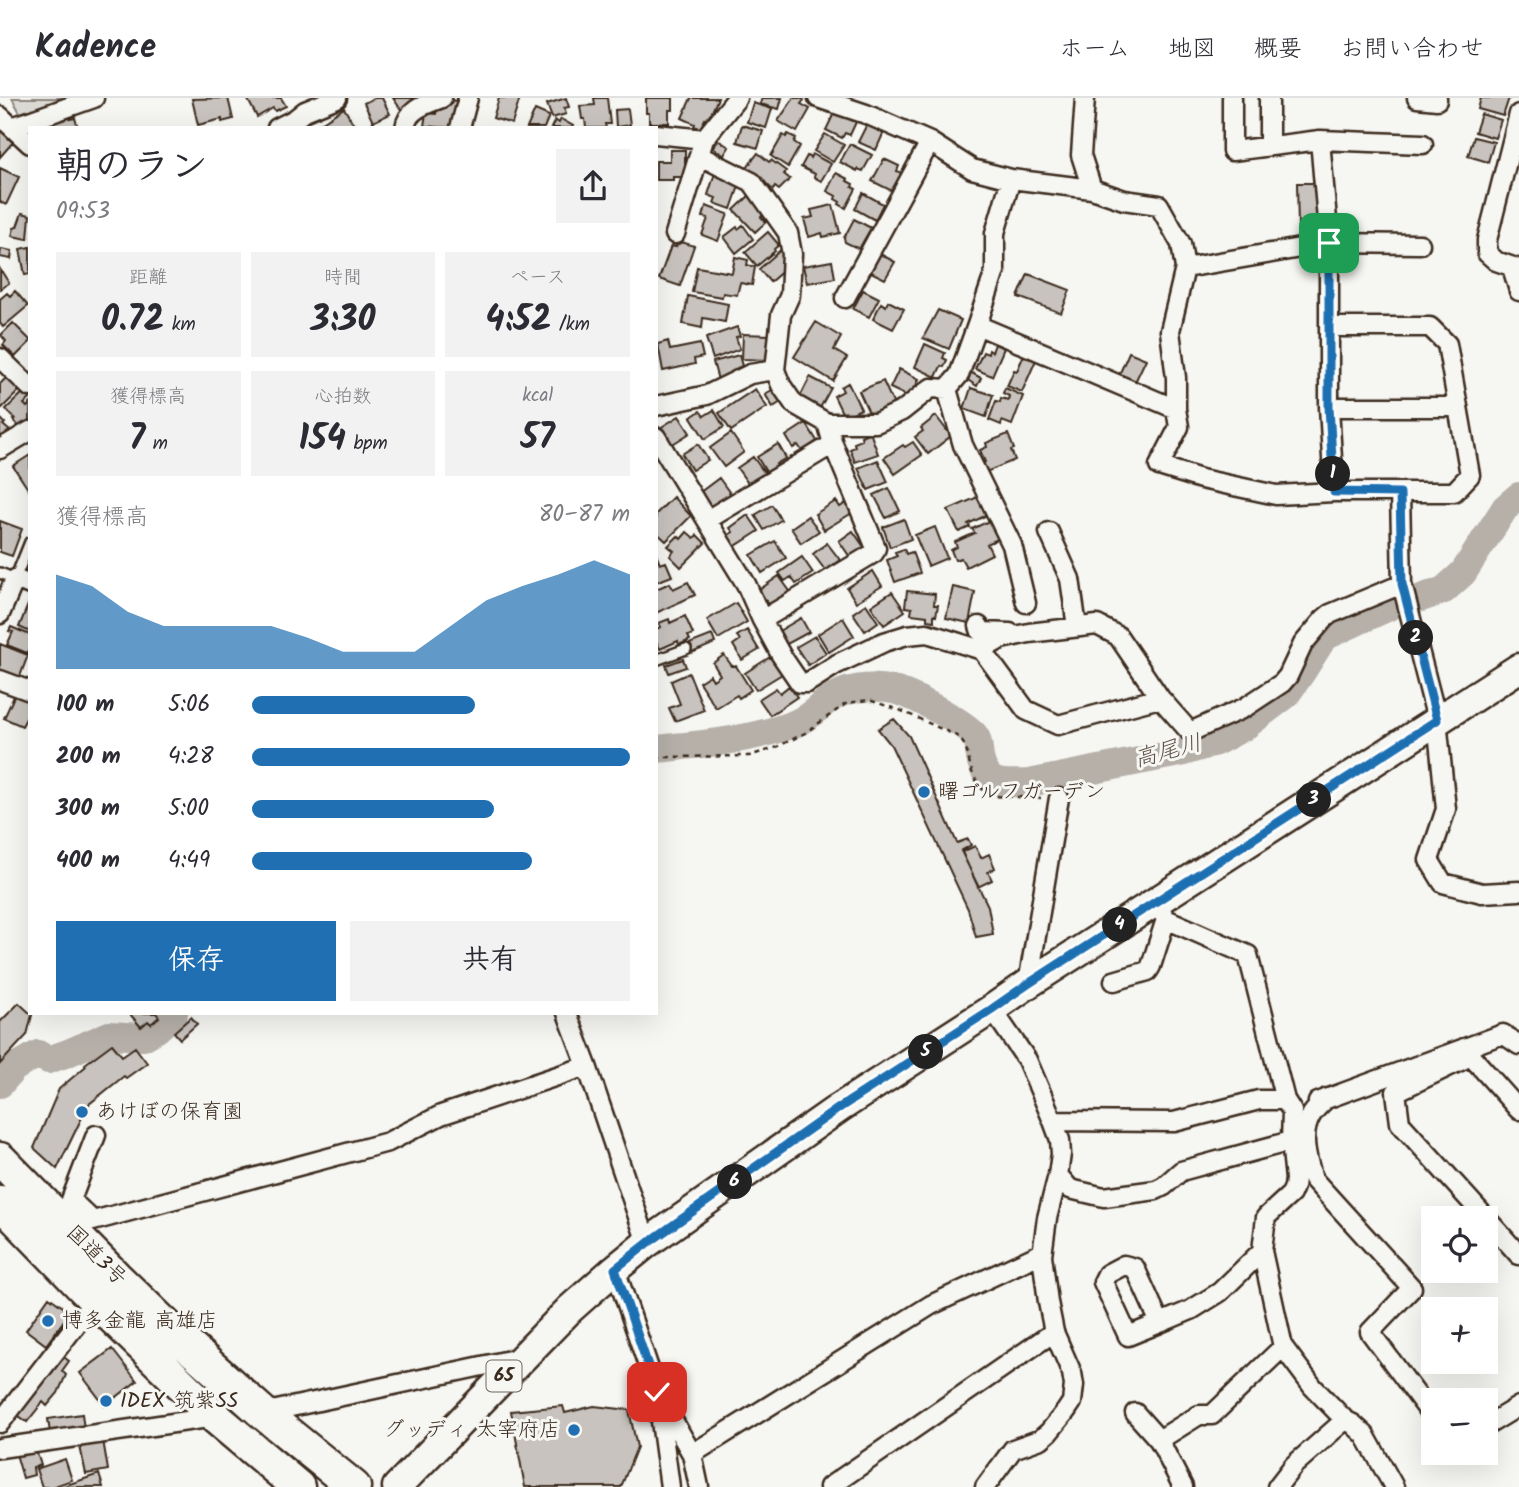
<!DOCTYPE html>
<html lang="ja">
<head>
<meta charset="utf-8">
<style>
  :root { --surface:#fff; --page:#f2f2f3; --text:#2b2b33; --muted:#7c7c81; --line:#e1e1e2; --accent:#1f6fb2 }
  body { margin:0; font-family:Kalam,"Klee One",sans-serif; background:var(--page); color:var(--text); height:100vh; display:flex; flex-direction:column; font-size:26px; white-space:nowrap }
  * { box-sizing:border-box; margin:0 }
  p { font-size:23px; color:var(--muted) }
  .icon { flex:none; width:38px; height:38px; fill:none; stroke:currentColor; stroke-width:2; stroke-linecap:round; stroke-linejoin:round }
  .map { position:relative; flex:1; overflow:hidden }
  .side { position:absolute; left:28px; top:28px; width:630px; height:889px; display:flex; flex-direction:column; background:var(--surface); border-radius:0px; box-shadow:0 7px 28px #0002 }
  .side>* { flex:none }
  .controls { position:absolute; left:1421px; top:1108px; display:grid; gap:14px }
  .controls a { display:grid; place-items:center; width:77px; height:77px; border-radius:0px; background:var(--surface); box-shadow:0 7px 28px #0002; font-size:35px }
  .pin { position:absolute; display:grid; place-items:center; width:60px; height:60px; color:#fff; margin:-30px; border-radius:14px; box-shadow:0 4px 10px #0006 }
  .km { position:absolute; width:35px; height:35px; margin:-18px; border-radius:50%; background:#222; color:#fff; font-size:19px; line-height:35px; text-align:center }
  .round { display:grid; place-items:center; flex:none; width:74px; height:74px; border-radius:0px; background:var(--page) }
  .head { display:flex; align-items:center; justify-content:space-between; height:119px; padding:0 28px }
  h1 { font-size:38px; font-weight:700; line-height:52px }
  .metrics { display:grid; grid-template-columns:repeat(3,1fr); gap:10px; height:119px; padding:7px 28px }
  .metrics div { display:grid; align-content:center; border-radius:0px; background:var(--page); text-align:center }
  .metrics b { font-size:35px; font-weight:700 }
  .metrics small { font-size:19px; font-weight:400 }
  .metrics p { font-size:19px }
  .chart { height:196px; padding:14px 28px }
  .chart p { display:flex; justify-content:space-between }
  .chart svg { width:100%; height:126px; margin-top:7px; fill:var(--accent); opacity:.7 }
  .button { display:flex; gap:14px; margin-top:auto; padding:14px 28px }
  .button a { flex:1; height:80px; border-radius:0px; background:var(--accent); color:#fff; font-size:28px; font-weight:700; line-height:80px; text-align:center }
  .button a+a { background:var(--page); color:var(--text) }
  ul { padding:0 28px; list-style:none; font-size:23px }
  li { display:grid; grid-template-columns:112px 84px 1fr; align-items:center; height:52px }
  li i { height:18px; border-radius:9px; background:var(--accent) }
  header { display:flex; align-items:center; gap:42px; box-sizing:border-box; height:98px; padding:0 35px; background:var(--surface); border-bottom:2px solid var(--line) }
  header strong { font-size:33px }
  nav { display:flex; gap:38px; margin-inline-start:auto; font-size:24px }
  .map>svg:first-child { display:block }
  .green { fill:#dad9d3; stroke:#8a8278; stroke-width:2 }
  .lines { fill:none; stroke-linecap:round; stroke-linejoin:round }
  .river { stroke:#b6b0a9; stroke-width:28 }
  .building { fill:#c8c3be; stroke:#3b2a1e; stroke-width:2 }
  .lane-casing { stroke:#3b2a1e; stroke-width:14 }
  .street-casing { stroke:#3b2a1e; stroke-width:23 }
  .primary-casing { stroke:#3b2a1e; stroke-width:33 }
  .highway-casing { stroke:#3b2a1e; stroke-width:37 }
  .path { stroke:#3b2a1e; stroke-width:2.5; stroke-dasharray:5 5; stroke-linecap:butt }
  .lane { stroke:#f6f6f2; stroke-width:9 }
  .street { stroke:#f6f6f2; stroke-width:18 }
  .primary { stroke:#f6f6f2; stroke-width:28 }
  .highway { stroke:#f6f6f2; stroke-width:32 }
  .route-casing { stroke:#fff; stroke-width:14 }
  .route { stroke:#1f6fb2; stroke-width:9 }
  .poi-dot { fill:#1f6fb2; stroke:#f6f6f2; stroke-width:2.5 }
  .labels { text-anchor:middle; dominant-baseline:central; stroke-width:6; stroke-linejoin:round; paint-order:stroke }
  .shield { fill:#f6f6f2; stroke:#73675e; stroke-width:2 }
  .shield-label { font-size:19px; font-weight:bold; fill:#3b2a1e }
  .poi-label { font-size:21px; fill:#3b2a1e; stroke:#f6f6f2; text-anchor:start }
  .street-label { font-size:21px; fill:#3b2a1e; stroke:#f6f6f2 }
  .water-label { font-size:23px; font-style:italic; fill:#605248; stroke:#f6f6f2 }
</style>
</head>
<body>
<header>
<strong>Kadence</strong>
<nav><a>ホーム</a><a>地図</a><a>概要</a><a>お問い合わせ</a></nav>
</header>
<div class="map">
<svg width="1519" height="1389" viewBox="0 0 1519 1389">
  <rect width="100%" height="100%" fill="#f6f6f2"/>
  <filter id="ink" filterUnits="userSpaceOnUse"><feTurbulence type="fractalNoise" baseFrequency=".0143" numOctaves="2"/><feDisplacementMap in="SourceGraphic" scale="14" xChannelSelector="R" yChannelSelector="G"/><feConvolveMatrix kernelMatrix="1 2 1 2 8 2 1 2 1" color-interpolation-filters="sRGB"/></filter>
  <g filter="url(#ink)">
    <path class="green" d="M12 0H77L24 22Z"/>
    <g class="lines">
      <path class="river" d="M1421 500 1444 492 1463 475 1505 410 1519 398
        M656 651C695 647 734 644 772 633 781 630 793 628 802 622 811 617 819 609 827 603 846 589 871 587 893 592 909 595 969 626 976 639 979 644 979 653 980 660 987 690 1003 685 1029 685L1184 654 1216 644 1244 629 1286 597 1302 574 1324 539 1393 507
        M0 986 14 970 38 956 48 962 68 955 109 937 143 939 157 931 174 915"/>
    </g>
    <path class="building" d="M228 0 233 21 222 24V21L198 27 192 1Z
      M247 0H281L286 8 275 13 273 10 257 19Z
      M374 0H382L390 16 373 24 364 5Z
      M393 0H417L419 2 402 13Z
      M499 0H520L512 26 493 20Z
      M566 0 569 9 564 10 566 16 552 20 547 6Z
      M594 0H607L610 26H605L606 30H586L585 21H582L580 8 595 7Z
      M646 0H673V12H669V25H649V15H646Z
      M691 0H718L708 23 705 21 700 31 694 28 695 26 682 20Z
      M762 0H782L779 11 760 6Z
      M794 0H800L804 2 801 6 810 11 797 34 778 23Z
      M1481 0H1509L1503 18 1478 11Z
      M449 2 463 4 453 30 424 28 426 15 436 16 437 9 443 10 444 4 449 5Z
      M753 5 772 11 766 30 747 24Z
      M344 10 356 30H325L321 25Z
      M628 11 630 27 616 29 615 12Z
      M836 11 852 19 851 22 856 24 850 37 845 35 842 40 826 32Z
      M535 12 549 18 544 30H527Z
      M1481 16 1501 22 1495 40 1475 34Z
      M70 18V21L75 20 78 30H45L44 27Z
      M561 21 573 28 572 30H551L555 22 559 25Z
      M867 26 884 34 876 52 858 44Z
      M742 27 763 33 758 50 737 44Z
      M0 31 14 43 0 59Z
      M788 36 796 40 794 44 800 48 788 69 771 58 783 37 786 39Z
      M825 36 844 47 833 64 814 53Z
      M1474 39 1494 44 1488 64 1468 58Z
      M718 42 729 49 724 57 713 50Z
      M850 46 872 57 863 73 858 71 857 73 840 64Z
      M670 52H685V79H673V82H656V63H670Z
      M758 55 769 64 771 62 786 73 784 76 790 81 779 92 775 89 773 92 762 82 760 84 745 72Z
      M812 56 831 66 821 83 814 79 815 76 801 69 807 58 810 60Z
      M884 61 899 68 897 73 903 76 894 94 872 83Z
      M0 70 19 79 6 107 0 104Z
      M715 75 738 83 736 87 739 88 731 111 714 105 716 100 708 97Z
      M836 75 848 81 847 83 853 86 852 89 856 91 846 110 839 106 840 104 835 101 836 98 827 93Z
      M1297 85H1318L1320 128 1298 129Z
      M863 95 883 106 875 122 855 111Z
      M751 96 767 113 761 119 766 124 755 134 734 112Z
      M833 107 840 135 823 139 822 135 809 139 804 121 813 119 811 112Z
      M706 108 728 116 718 143 702 137 708 120 703 119Z
      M22 115 30 117 28 141 12 138 14 130 17 129Z
      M854 121 871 130 859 151 845 144 844 140Z
      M743 127 753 141 736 155 724 139 737 129 738 131Z
      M768 134 779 147 774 151 775 153 757 168 745 154Z
      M678 143 694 148 680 188 659 181 671 148 676 149Z
      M30 149V176L25 177 20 151Z
      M784 149 785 171 770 184 759 171Z
      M1 151 12 153 11 161 0 159Z
      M880 156 895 164 885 181 871 174Z
      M735 159 748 162 747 167 755 169 752 187 740 185 737 197 723 195 722 199 692 194 697 169 732 175Z
      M832 163 835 180 807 185 803 168Z
      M0 171 9 185 0 191Z
      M1028 176 1070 192 1061 215 1018 199Z
      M863 192 879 200 869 219 853 211Z
      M15 193 28 208 3 229 0 225V201L7 195 10 198Z
      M688 198 728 206 725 224 703 220 702 230 683 226Z
      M888 203 904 211 893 231 873 221 881 205 886 208Z
      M938 212 961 222 949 251 923 240Z
      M816 224 841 239 834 252 847 260 833 283 794 259Z
      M13 225 30 242V244L15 259 3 247 6 243 1 237Z
      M737 229 740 238 736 239 740 251 713 261 706 240Z
      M743 236 770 237 769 262 742 261Z
      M668 243 670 252 700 246 703 259 694 261 695 266 663 273 658 246Z
      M925 246 945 255 943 260 947 262 944 269 941 268 936 279 915 269Z
      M995 246 1004 250 992 278 975 271 983 254 988 256 989 252 992 254Z
      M1129 254 1146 261 1135 284 1119 277Z
      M739 257 742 268 735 271 737 276 718 282 713 264Z
      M1023 259 1036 262 1022 294 1007 288 1014 272 1017 273Z
      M899 271 919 281 911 300 890 290Z
      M970 274 981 280 977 288 966 281Z
      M7 279 20 292 2 310 0 308V286Z
      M810 279 831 290 820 310 800 299Z
      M883 283 894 307 870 317 859 293Z
      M848 285 861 311 844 319 834 298 843 293 841 289Z
      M971 290 993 297 986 319 964 311Z
      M1005 290 1023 298 1012 327 1002 323 1001 327 989 322 996 303 1000 304 1001 300 1008 302 1009 298 1003 295Z
      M755 291 767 309 731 333 719 315Z
      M774 291 781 304 773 309 765 296Z
      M26 292 30 296V301L24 306 27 309 30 306V323L21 331 13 322 15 321 6 311Z
      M714 312 724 329 705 341 691 319 700 313 704 318Z
      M679 318 690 335 671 347 660 330Z
      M936 318 951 338 928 356 915 339 923 333 921 330Z
      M0 320 5 325 3 327 11 334 4 341 2 339 0 341Z
      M806 325 817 343 802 353 798 347 793 350 786 338Z
      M870 334 878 356 855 364 850 351 855 349 854 345 862 342 861 338Z
      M731 335 744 354 724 369 710 350Z
      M1008 336 1014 351 1011 352 1015 362 986 374 983 365 985 364 980 352 987 349 986 345Z
      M913 344 922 357 895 376 884 360 903 347 905 349Z
      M698 346 708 362 692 372 682 356Z
      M778 346 786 360 776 366 779 370 768 377 757 359Z
      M30 357V394L13 368Z
      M753 359 766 377 750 388 737 370Z
      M878 362 888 384 868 392 858 370Z
      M719 380 732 398 712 412 699 395Z
      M889 390 900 413 886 420 874 397Z
      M980 398 989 416 968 426 970 429 959 434 948 412Z
      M673 399 691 418 666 443 656 434V416Z
      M836 403 840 409 846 405 852 415 824 432 815 416Z
      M772 407 781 422 764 432 755 417Z
      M748 417 759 433 734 449 727 438 733 434 730 430Z
      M808 418 819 433 801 445 791 430Z
      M904 421 911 441 890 449 883 429Z
      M991 422 1000 440 987 446 992 456 966 469 961 460 955 462 951 452 957 449 955 444 975 435 972 431Z
      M0 423 22 431 12 458 0 454Z
      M935 429 947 460 928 468 915 437Z
      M853 433 864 449 850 459 839 443Z
      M687 434 694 440 697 437 705 445 681 469 670 458 674 453 668 448 678 438 681 441Z
      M775 443 786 460 762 475 751 457Z
      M827 445 840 462 825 472 813 456Z
      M904 451 906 456 912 454 920 475 895 484 887 462 897 458 895 454Z
      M656 456 660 466 666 464 672 478 656 484Z
      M802 459 813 475 796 486 791 479 785 483 779 475Z
      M873 473 882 488 856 504 847 490Z
      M779 478 792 496 780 505 777 502 769 507 759 492Z
      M688 484 695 497 656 515V491L670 485 673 491Z
      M953 489 975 494 969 525 946 520Z
      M907 493 935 496 934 507H938L936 518 934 517V523L927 522V518L911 516 912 510 905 509Z
      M892 494 905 513 884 527 871 508Z
      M30 502V534L19 529Z
      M736 505 747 524 718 541 707 522Z
      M866 506 878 524 865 533 853 515Z
      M685 518 693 536 688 538 690 542 679 547 678 543 660 551 656 543V531L661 529 659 525 669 521 670 525Z
      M801 520 809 534 787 546 779 533Z
      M843 520 854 538 829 554 818 536Z
      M11 529 30 537V549L27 555 7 547 13 534 9 533Z
      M747 532 759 552 742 562 733 547 740 542 737 538Z
      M712 537 715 545 692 555 689 546Z
      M815 538 826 555 808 567 796 549Z
      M0 546 28 557 19 581 0 574Z
      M724 557 732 568H736L751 592 739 600 737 597 716 610 699 584 710 577 713 582 720 577 713 565Z
      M770 559 782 576 756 592 745 575Z
      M683 561 686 569 669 575 666 567Z
      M689 575 704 612 675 623 669 610 680 606 671 583Z
      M789 588 797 599 770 617 759 601 776 590 780 595Z
      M16 594 30 601V613L22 628 4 620Z
      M894 621 909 638 957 745 968 741 971 747 961 753 988 808 993 836 976 839 968 811 891 647 878 631Z
      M975 748 981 760 989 756 995 770 988 774 992 782 978 789 962 754Z
      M19 905 32 917 27 937 0 966V924Z
      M129 915H156L159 919 151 926 148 923 141 929Z
      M191 919 197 926 180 941 174 934Z
      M112 946 122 958 135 949 147 965 126 980 124 978 88 1007 57 1071 34 1050 59 991 86 968 85 966Z
      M49 1199 70 1214 46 1247 26 1232Z
      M112 1251 137 1283 105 1308 80 1275Z
      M61 1257 69 1263 62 1273 66 1277 58 1295 47 1308 43 1304 27 1324 15 1315Z
      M563 1308 565 1315 594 1308 629 1312 637 1349 621 1389H525L511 1313Z
      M82 1316 84 1331 50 1335 48 1321Z
      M103 1342 108 1372 86 1376 79 1344Z
      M35 1350 41 1367 33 1370 34 1377 23 1380 16 1356Z
      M65 1361 72 1382 52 1389H42L36 1371Z
      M99 1376 103 1389H61Z"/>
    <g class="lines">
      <g class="lane-casing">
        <path id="lane" d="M0 475 15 481 30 444
          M656 562 686 551"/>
      </g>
      <g class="street-casing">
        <path id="street" d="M818 0 866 16 930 44 972 71 1011 81 1092 91 1124 102 1159 107 1181 146 1185 170 1170 233 1176 280V311L1179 329 1159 368 1201 381 1276 397 1334 394H1454L1470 377 1447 246 1430 229H1330
          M1085 0 1081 57 1092 91
          M1232 0V53L1320 42 1423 46
          M1417 0 1437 2V0
          M1519 16 1487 142V155L1496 163 1519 171
          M0 18 30 46
          M12 29 94 0
          M277 30 295 21 305 13 337 0
          M405 30C407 11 427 6 442 0
          M460 30 468 0
          M656 36 704 41
          M1320 42 1329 145V309L1334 394
          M1269 47V0
          M700 58 752 84 788 135 792 156 790 197 781 217 775 272 781 287 794 306 827 325H876L902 313 931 290 947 291
          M675 136 704 41 737 0
          M1512 169 1519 193
          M1185 170 1329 145 1420 146
          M845 200 930 44
          M977 227 995 173V135L1011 81
          M0 260 30 289
          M947 291 959 277 977 227 1176 311
          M947 291 963 347 1012 447 1026 505
          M656 308 707 297 750 276 775 272
          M1329 309H1458
          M656 339 746 486 762 522 781 557 800 585H807L837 566 884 544 907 537 927 535 982 552 1026 612 1058 627 1160 600
          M0 351 30 333
          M1400 395 1402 486 1437 622 1446 711 1429 762 1443 785 1482 795 1519 793
          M707 422 833 346
          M1049 434 1070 481 1077 529
          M0 516 15 481 30 487
          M762 522 874 455 876 450 833 346 827 325
          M979 528 981 534 1010 535
          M982 552 1001 541 1029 535 1097 527 1118 538 1160 600 1190 634 1244 610 1282 585 1288 578 1303 546 1324 521 1330 516 1402 486
          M0 582 30 593
          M1156 804 1166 821 1248 857 1285 1002 1292 1013 1291 1043 1295 1081 1294 1089 1291 1096 1266 1119 1262 1153 1283 1249 1313 1289 1345 1322 1353 1326 1365 1337 1394 1389
          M1114 883 1148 873 1151 868 1166 821
          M1028 886 1059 700
          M567 915 587 968 647 1145
          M1464 950 1519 1012
          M1471 958 1396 994 1400 1025 1486 1120
          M1327 1000C1322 1005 1316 1010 1312 1016 1299 1036 1307 1061 1313 1081L1412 1190 1370 1234 1433 1319
          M1318 1004 1503 936 1519 947
          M1053 1023 1174 1024 1259 1002H1285
          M96 1037 71 1102 93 1123 388 1044 441 1017 587 968
          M1058 1077 1070 1091 1104 1099 1156 1092 1164 1088 1181 1073 1291 1043
          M1486 1120 1519 1157
          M615 1171 657 1294 670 1389
          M1160 1225 1128 1238 1103 1184 1107 1176 1124 1167 1135 1170 1160 1225 1191 1212 1220 1194 1262 1153
          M662 1303 692 1356 699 1389
          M263 1315 519 1260
          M1135 1315 1159 1342
          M0 1325 99 1197
          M1486 1328 1519 1308
          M0 1350 215 1319
          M692 1356 931 1207 1042 1155
          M829 1389 1054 1234
          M985 1389 1013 1351 1041 1341 1049 1334 1066 1313 1072 1304 1074 1287 1072 1275 1054 1234 1048 1204 1042 1157 1047 1120 1058 1077 1061 1056 1060 1042 1053 1023 1027 962 992 911
          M1183 1389 1159 1342 1199 1317H1212L1283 1249
          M1277 1389 1294 1367 1345 1322"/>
      </g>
      <g class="primary-casing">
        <path id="primary" d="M397 1389 570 1211 615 1171 647 1145 839 1010 992 911 1028 886 1519 570"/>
      </g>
      <g class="highway-casing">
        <path id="highway" d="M0 1061 116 1179 176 1237 263 1315 354 1389
          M0 1104 94 1201 215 1319 298 1389"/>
      </g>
      <path class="path" d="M656 661 664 659 749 658 775 650 805 635 847 605 869 602 902 613 959 639 965 648 972 674 980 689 991 698 1041 700"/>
      <use href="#lane" class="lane"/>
      <use href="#street" class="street"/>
      <use href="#primary" class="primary"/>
      <use href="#highway" class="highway"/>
    </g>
  </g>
  <g class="lines" filter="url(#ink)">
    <g class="route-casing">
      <path id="route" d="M657 1294 615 1171 648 1145 839 1010 992 911 1028 886 1437 622 1402 486 1400 395 1334 394 1329 309V145"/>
    </g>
    <use href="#route" class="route"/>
  </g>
  <g class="poi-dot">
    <circle cx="924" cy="694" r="7"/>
    <circle cx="82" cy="1014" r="7"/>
    <circle cx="48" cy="1223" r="7"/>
    <circle cx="106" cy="1303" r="7"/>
    <circle cx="574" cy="1332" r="7"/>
  </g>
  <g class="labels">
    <rect class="shield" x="486.5" y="1262.5" width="35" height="31" rx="5"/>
    <g class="shield-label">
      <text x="504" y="1278">65</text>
    </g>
    <g class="poi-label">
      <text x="938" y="694">曙ゴルフガーデン</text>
      <text x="96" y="1014">あけぼの保育園</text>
      <text x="62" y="1223">博多金龍 高雄店</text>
      <text x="120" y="1303">IDEX 筑紫SS</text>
      <text x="560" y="1332" text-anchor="end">グッディ 太宰府店</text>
    </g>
    <g class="street-label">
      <text transform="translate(96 1158) rotate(45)">国道3号</text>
    </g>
    <g class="water-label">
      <text transform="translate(1168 654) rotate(-15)">高尾川</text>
    </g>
  </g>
</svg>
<div class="controls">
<a><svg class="icon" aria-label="locate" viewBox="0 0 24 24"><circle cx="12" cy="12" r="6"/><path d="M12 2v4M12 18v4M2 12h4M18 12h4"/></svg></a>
<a>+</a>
<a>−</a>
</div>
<div class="pin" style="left:1329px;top:145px;background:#1e9e55"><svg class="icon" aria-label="arrive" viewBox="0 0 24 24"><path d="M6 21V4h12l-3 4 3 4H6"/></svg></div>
<div class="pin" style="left:657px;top:1294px;background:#d93025"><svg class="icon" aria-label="check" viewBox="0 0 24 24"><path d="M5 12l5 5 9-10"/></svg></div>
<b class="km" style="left:1333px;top:376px">1</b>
<b class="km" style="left:1416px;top:540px">2</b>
<b class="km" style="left:1314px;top:702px">3</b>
<b class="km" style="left:1120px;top:827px">4</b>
<b class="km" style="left:926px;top:954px">5</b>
<b class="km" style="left:735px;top:1084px">6</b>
<section class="side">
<div class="head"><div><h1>朝のラン</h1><p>09:53</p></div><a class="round"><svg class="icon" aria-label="share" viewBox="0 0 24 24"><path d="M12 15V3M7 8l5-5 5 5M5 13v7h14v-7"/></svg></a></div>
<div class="metrics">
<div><p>距離</p><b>0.72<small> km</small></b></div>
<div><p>時間</p><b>3:30</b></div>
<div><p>ペース</p><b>4:52<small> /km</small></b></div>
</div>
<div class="metrics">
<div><p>獲得標高</p><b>7<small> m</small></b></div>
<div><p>心拍数</p><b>154<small> bpm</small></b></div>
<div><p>kcal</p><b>57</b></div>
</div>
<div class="chart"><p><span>獲得標高</span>80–87 m</p>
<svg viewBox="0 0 160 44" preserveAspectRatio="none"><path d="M0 44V11L10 15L20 24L30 29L40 29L50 29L60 29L70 33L80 38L90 38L100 38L110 29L120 20L130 15L140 11L150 6L160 11V44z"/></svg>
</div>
<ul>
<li><b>100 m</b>5:06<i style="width:59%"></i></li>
<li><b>200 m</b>4:28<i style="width:100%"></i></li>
<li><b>300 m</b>5:00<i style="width:64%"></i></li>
<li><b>400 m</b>4:49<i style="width:74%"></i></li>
</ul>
<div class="button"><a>保存</a><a>共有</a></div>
</section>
</div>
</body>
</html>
